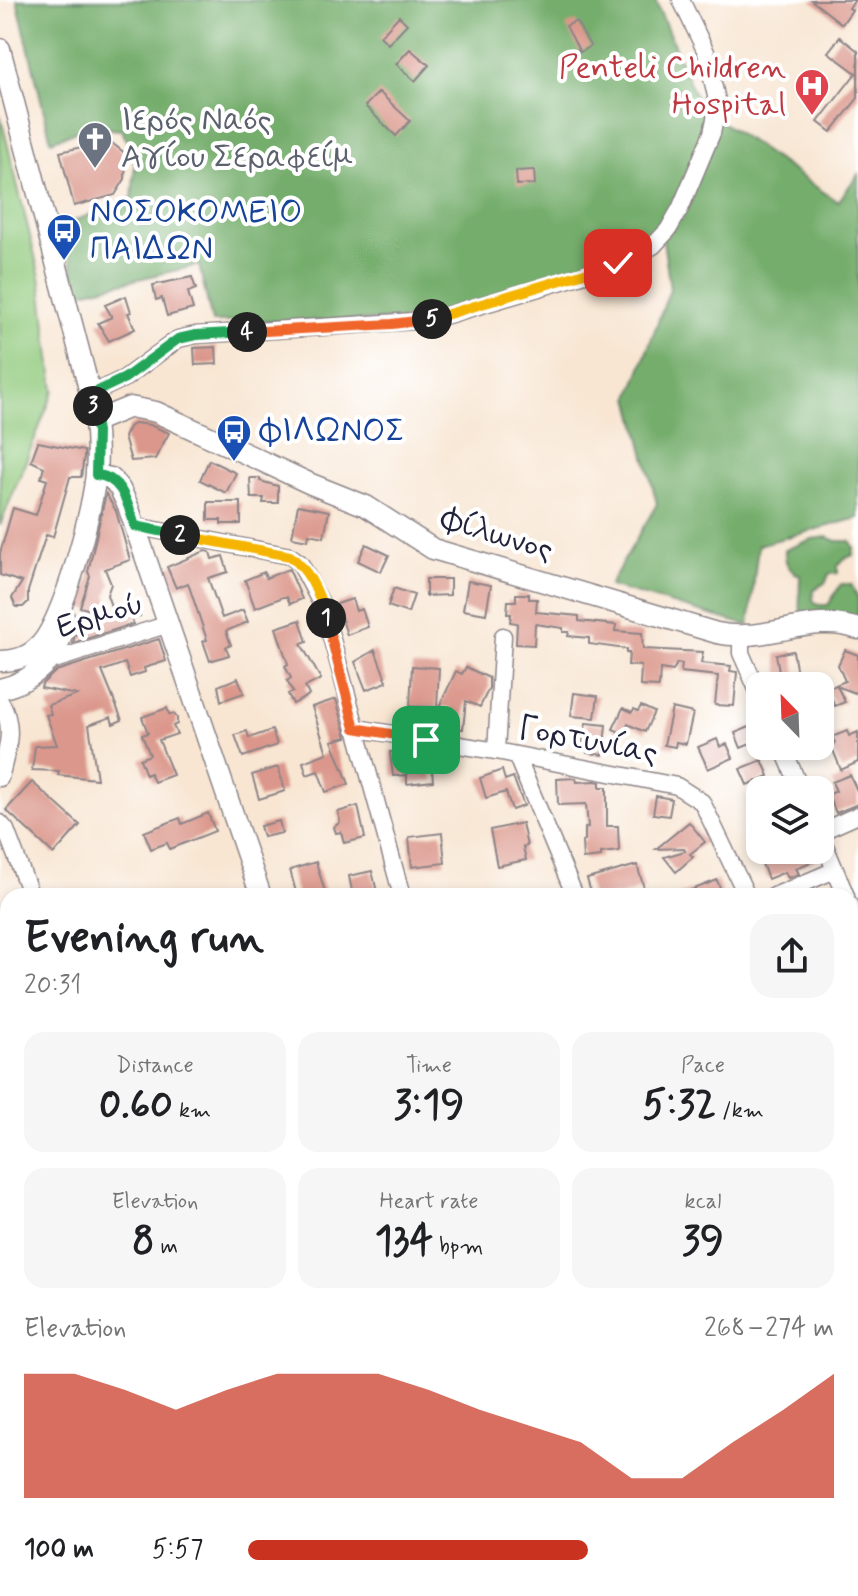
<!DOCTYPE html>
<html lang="en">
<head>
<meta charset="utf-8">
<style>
  :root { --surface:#fff; --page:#f6f6f6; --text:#202124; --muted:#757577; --accent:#c8321e }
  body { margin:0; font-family:Mynerve,sans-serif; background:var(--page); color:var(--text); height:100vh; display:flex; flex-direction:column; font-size:30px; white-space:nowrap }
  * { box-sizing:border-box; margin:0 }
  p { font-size:26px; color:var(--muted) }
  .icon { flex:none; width:44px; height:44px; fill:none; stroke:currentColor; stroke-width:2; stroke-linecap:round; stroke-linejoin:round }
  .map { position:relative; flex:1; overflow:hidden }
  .drawer { position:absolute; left:0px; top:888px; width:858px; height:708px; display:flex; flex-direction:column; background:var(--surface); border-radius:24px 24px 0 0; box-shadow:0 4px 12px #0003 }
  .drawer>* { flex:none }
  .needle { width:52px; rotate:337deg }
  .buttons { position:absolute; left:746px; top:672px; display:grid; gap:16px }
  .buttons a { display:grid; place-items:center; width:88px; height:88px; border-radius:16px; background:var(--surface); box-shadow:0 4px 12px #0003; font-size:40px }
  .pin { position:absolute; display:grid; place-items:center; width:68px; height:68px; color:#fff; margin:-34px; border-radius:16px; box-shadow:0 4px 12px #0006 }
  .km { position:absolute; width:40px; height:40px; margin:-20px; border-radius:50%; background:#222; color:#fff; font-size:22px; line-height:40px; text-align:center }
  .round { display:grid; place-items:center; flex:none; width:84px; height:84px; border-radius:24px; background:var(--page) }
  .overview { display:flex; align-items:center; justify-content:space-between; height:136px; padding:0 24px }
  h1 { font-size:44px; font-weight:700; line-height:60px }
  .metrics { display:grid; grid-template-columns:repeat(3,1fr); gap:12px; height:136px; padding:8px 24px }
  .metrics div { display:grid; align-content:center; border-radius:20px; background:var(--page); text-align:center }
  .metrics b { font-size:40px; font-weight:700 }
  .metrics small { font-size:22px; font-weight:400 }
  .metrics p { font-size:22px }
  .chart { height:224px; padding:16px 24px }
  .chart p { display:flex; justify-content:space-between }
  .chart svg { width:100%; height:144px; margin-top:8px; fill:var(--accent); opacity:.7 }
  ul { padding:0 24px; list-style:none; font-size:26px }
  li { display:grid; grid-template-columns:128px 96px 1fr; align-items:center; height:60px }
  li i { height:20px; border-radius:10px; background:var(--accent) }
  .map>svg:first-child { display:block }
  .green { fill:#90c97c; stroke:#59765c; stroke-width:2 }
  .forest { fill:#74ad6c; stroke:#4b6854; stroke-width:2 }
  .building { fill:#db978b }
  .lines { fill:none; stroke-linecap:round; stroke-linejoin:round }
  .minor-casing { stroke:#8d8487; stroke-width:19 }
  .major-casing { stroke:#8d8487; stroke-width:23 }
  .minor { stroke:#fff; stroke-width:16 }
  .major { stroke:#fff; stroke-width:20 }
  .split-1-casing { stroke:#fff; stroke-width:16 }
  .split-2-casing { stroke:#fff; stroke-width:16 }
  .split-3-casing { stroke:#fff; stroke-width:16 }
  .split-4-casing { stroke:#fff; stroke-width:16 }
  .split-5-casing { stroke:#fff; stroke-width:16 }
  .split-6-casing { stroke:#fff; stroke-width:16 }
  .split-1 { stroke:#f0652b; stroke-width:10 }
  .split-2 { stroke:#f5b400; stroke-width:10 }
  .split-3 { stroke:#22a559; stroke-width:10 }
  .split-4 { stroke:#22a559; stroke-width:10 }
  .split-5 { stroke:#f0652b; stroke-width:10 }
  .split-6 { stroke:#f5b400; stroke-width:10 }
  .labels { text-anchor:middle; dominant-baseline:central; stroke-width:8; stroke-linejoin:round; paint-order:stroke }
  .health-label { font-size:32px; fill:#be3a42; stroke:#fff; text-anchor:end }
  .worship-label { font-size:32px; fill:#5b616d; stroke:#fff; text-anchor:start }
  .transit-label { font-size:32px; fill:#164399; stroke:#fff; text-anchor:start }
  .street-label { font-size:32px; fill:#22223b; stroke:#fff }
</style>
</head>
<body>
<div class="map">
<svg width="858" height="1596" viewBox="0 0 858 1596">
  <rect width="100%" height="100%" fill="#fff"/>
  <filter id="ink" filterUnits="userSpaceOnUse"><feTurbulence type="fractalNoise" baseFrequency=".0125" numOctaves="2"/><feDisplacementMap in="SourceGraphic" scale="16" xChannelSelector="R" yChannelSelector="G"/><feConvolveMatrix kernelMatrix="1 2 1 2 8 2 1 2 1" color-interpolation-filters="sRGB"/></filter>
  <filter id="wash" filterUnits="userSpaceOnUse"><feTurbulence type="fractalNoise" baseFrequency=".006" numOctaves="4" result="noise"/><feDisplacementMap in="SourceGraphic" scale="32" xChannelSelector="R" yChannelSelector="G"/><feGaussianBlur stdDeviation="1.8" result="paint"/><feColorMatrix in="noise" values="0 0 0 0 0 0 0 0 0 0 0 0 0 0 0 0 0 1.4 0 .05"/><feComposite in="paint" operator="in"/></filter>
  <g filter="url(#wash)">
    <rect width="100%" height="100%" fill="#f8e6d3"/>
    <path class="green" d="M0 114 40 277 54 390 0 526Z"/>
    <path class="forest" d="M17 0H655L700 107 838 202 858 174V518L758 545 749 626 609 586 657 504 630 397 670 289 661 226 647 243 628 254 450 311 399 320 212 322 199 265 78 293 63 225 132 198 135 163 122 130 87 127 51 141Z
      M827 537 837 541H850L854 547 853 555 844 559 838 565V573L829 574 826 582 814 590 813 600 818 605H828L841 584H851L858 598V617L849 620 826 612 802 614C798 603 800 588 800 576 789 569 784 564 785 550L812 539Z"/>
    <g id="blocks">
      <path class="building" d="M811 0H855L849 8 852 10 842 24Z
        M399 16 407 24 388 44 380 36Z
        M576 21 590 46 580 52 566 26Z
        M840 37 858 51V98L831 132 818 122 856 73 828 52Z
        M410 49 429 65 415 81 396 64Z
        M379 92 410 121 396 136 365 106Z
        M93 140H108L126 154 125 179 115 195 74 206 60 152 86 146Z
        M534 170 535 184 517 185 516 171Z
        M192 277 196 289 188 292 193 309 167 316 162 298 156 300 153 285Z
        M126 296 131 312 128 313 135 329 109 341 98 323 112 317 105 305Z
        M216 347 217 364 195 365 194 348Z
        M135 423 150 425 169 433 155 459 131 461 124 437 129 427Z
        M38 442 84 451V457L81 477H70L53 537 46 535 28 591V602L23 607H16L12 598 22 582 0 575V553L13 508 36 515 47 480 41 478 44 467 31 461Z
        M209 460 236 473 226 493 200 480Z
        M250 478H260V481L278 486V503H263L264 498H251Z
        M106 494 116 511 130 560 105 569 111 584 107 595 113 612 137 605 140 616 132 619 133 624 73 643 75 635 85 632 80 619 98 612 80 607 90 576 88 572Z
        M208 502H241V524H221V520H208Z
        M298 505 329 511 324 537 309 534 308 540 292 537Z
        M366 544 389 555 381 572 358 561Z
        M205 551 210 552 212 559 223 556 228 572 208 578 222 618 243 610 248 622 226 631 231 645 226 647 229 655 210 661 203 641 207 640 188 583 176 588 167 567Z
        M289 569 302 599 290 604 287 597H283L255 608 245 580 264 572 266 578Z
        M426 579H450V595L426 596Z
        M468 581 491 585 486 614 463 610Z
        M394 588 414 595 408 613 388 606Z
        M516 594H529V599H537L536 612 579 616V621L616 625 615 631 642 633 643 649 703 652 701 663 731 666 730 671 737 672 734 706 715 705 718 676 681 672 682 664 677 663 673 671 660 669 659 687 640 686 641 666 628 665 629 653H626V649L589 644V638L568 636 569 632H563V628L535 624 534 645 516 644 517 623 510 622 511 614H507L508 601H516Z
        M352 599 356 611 362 609 368 627 347 635 337 604Z
        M300 620 307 642 301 644 321 679 305 687 309 695 293 704 288 694 293 692 287 681 291 678 285 666 288 664 276 628Z
        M159 639 166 661 144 668 145 672 130 677 125 663 102 671 122 720 113 724 111 717 89 725 97 779 58 775 59 771 32 770 35 746 57 745 46 715 51 714 48 705 77 695 41 688 42 684 56 671Z
        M375 650 387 682 366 690 355 662Z
        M845 650 858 655V687L855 693 837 686 845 702 835 706 827 689 845 681 838 665Z
        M793 651 797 674 780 677 776 654Z
        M412 666 439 668 437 707 410 706Z
        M466 667 489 678V688L480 707 466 701 463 729 448 728 450 707H439L456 671 462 674Z
        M238 678 244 693 221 701 218 686Z
        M574 693 598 696 595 718 571 716Z
        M336 699 347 737 332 741 349 784 326 792 318 771 307 775 303 762 327 753 312 707Z
        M641 706 654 712 645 732 628 724 624 734 613 729 623 708 632 712 634 709 638 711Z
        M167 708 169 714H174L177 718V724L173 726 177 734 159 740 173 775 154 782 150 773 146 775 140 759 150 755 142 735 148 733 142 717Z
        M672 708 693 713 686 744 676 742 675 747 664 745Z
        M586 723 606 725 603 755 587 753 588 742H583Z
        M757 724 760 740 741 748 735 733Z
        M272 730 277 745 243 757 235 735 247 731 249 738Z
        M847 731 849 736 858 732V762L841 770 831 745 835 743 832 737Z
        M717 739 720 747 727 744 733 758 708 769 698 747Z
        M406 751 407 761 431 759 433 781 407 784V775L393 776 390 752Z
        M762 760 769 776 747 785 740 769Z
        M278 767 285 791 259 799 252 775Z
        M502 770 505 780 513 777 524 806 512 810 506 792 486 798 480 778Z
        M850 775 858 793V804L836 813 828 795 836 791 832 782Z
        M576 778 577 782 595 781 600 782V787H607V826H618L619 851 601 853V857L583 859 582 841 585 840V828L588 827 586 804 558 805 557 779Z
        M32 782 80 825 54 854 6 810Z
        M656 796 672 799 669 816 653 814Z
        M358 806 365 838 344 843 341 832 336 833 334 827 340 822 338 812Z
        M208 813 215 831 170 849 167 843 151 849 144 832 180 818 182 824Z
        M279 821 282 833 263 837 260 826Z
        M689 822 705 842 690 854 693 857 676 872 664 857 685 851 684 848 656 849Z
        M522 823 527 846 523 847 526 860 497 866 490 830Z
        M442 833 445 863 412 867 409 837Z
        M777 850H812L816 860 796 868 799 874 788 878 785 872 768 879 761 861 779 854Z
        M316 862 325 892 297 896 290 870Z
        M637 865 644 888 620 896H592L587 879Z
        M372 871 378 896H353L349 876Z
        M717 880 723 896H679V895Z"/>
    </g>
  </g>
  <g filter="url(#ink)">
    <use href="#blocks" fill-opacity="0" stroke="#8d8487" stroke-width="2"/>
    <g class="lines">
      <g class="minor-casing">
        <path id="minor" d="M91 394 125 378 178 339 196 335 431 320 576 277 618 263 653 246 668 230 680 209 712 133 718 105 706 52 681 0
          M135 526 290 556 300 563 323 607 402 896
          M741 637V653L760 696
          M48 662 169 624
          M0 701C16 727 7 750 0 778
          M355 728 496 751 677 786 702 802 747 896
          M782 746 801 790
          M496 751 503 636
          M517 757 575 896
          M0 823 6 830 31 896
          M820 832 858 815
          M820 834 846 896
          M774 896 835 870
          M850 904 858 923
          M0 1148 8 1146
          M0 1273 8 1305
          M0 1375 8 1373
          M850 1404 858 1383
          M0 1568 8 1543
          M19 1588 33 1596
          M279 1588 288 1596
          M173 1596 176 1588
          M597 1596 601 1588
          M771 1596 775 1588"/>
      </g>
      <g class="major-casing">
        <path id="major" d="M0 49 87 381C95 412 99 440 96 472 94 506 63 624 39 646 29 657 14 661 0 661
          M96 421 130 407 156 412 311 484 366 506 433 549 717 633C765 644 812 612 858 629
          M96 475 111 478 120 489 128 506 261 896
          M0 689C35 681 61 656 65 619
          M488 1588 489 1596"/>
      </g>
      <use href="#minor" class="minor"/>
      <use href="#major" class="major"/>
    </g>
  </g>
  <g class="lines" filter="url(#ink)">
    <g class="split-1-casing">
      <path id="split-1" d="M326 618 355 728 426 740"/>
    </g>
    <g class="split-2-casing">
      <path id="split-2" d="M180 535 290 556C309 570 320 595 326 618"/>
    </g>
    <g class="split-3-casing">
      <path id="split-3" d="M93 406 97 432 96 475C122 476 128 505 135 526L180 535"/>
    </g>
    <g class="split-4-casing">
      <path id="split-4" d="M93 406 91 394 125 378 178 339 196 335 247 332"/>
    </g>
    <g class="split-5-casing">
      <path id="split-5" d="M247 332 392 324 432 319"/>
    </g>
    <g class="split-6-casing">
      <path id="split-6" d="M432 319 618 263"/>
    </g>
    <use href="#split-1" class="split-1"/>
    <use href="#split-2" class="split-2"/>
    <use href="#split-3" class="split-3"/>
    <use href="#split-4" class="split-4"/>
    <use href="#split-5" class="split-5"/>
    <use href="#split-6" class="split-6"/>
  </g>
  <defs>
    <g id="hospital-pin" transform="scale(1.8)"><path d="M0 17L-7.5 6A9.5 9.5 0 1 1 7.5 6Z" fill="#e0444e" stroke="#fff"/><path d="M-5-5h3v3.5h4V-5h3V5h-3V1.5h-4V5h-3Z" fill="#fff"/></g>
    <g id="church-pin" transform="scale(1.8)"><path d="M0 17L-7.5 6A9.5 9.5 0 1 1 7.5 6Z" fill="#6b7280" stroke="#fff"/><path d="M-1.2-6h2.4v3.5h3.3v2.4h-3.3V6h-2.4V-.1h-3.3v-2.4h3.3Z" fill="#fff"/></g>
    <g id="bus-pin" transform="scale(1.8)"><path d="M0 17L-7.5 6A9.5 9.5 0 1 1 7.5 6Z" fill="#1a4fb4" stroke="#fff"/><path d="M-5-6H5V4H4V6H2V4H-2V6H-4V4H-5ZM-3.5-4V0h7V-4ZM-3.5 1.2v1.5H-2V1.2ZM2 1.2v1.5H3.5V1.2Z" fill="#fff"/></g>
  </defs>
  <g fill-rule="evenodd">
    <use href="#hospital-pin" x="812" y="86"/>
    <use href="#church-pin" x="95" y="139"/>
    <use href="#bus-pin" x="64" y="231"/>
    <use href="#bus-pin" x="234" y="432"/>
  </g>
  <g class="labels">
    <g class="health-label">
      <text x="786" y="68">Penteli Children<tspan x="786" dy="37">Hospital</tspan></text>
    </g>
    <g class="worship-label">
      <text x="121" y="121">Ιερός Ναός<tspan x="121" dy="37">Αγίου Σεραφείμ</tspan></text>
    </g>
    <g class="transit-label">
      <text x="90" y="213">ΝΟΣΟΚΟΜΕΙΟ<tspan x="90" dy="37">ΠΑΙΔΩΝ</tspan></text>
      <text x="260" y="432">ΦΙΛΩΝΟΣ</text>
    </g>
    <g class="street-label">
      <text transform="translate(497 535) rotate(17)">Φίλωνος</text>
      <text transform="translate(100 616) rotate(-17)">Ερμού</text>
      <text transform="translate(588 741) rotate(11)">Γορτυνίας</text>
    </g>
  </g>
</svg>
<div class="buttons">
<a><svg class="needle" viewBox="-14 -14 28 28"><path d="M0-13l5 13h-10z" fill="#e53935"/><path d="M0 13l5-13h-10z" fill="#757577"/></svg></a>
<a><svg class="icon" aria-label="layers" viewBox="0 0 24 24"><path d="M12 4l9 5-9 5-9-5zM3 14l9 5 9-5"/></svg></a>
</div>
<div class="pin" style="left:426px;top:740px;background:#1e9e55"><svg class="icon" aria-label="arrive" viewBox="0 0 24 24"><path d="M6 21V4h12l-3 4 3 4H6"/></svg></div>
<div class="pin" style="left:618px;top:263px;background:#d93025"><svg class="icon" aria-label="check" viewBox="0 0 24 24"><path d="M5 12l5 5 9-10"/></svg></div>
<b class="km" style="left:326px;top:618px">1</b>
<b class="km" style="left:180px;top:535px">2</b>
<b class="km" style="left:93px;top:406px">3</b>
<b class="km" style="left:247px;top:332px">4</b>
<b class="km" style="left:432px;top:319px">5</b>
<section class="drawer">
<div class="overview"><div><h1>Evening run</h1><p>20:31</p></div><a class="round"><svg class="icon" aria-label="share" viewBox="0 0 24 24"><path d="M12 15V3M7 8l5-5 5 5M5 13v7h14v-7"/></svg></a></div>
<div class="metrics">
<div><p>Distance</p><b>0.60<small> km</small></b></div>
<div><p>Time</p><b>3:19</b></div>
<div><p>Pace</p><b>5:32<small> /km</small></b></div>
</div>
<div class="metrics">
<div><p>Elevation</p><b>8<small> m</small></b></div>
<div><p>Heart rate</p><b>134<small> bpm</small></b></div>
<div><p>kcal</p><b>39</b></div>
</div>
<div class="chart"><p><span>Elevation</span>268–274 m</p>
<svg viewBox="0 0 160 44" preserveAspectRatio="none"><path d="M0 44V6L10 6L20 11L30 17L40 11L50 6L60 6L70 6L80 11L90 17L100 22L110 27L120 38L130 38L140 27L150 17L160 6V44z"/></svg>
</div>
<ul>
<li><b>100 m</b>5:57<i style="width:58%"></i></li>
</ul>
</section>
</div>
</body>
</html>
